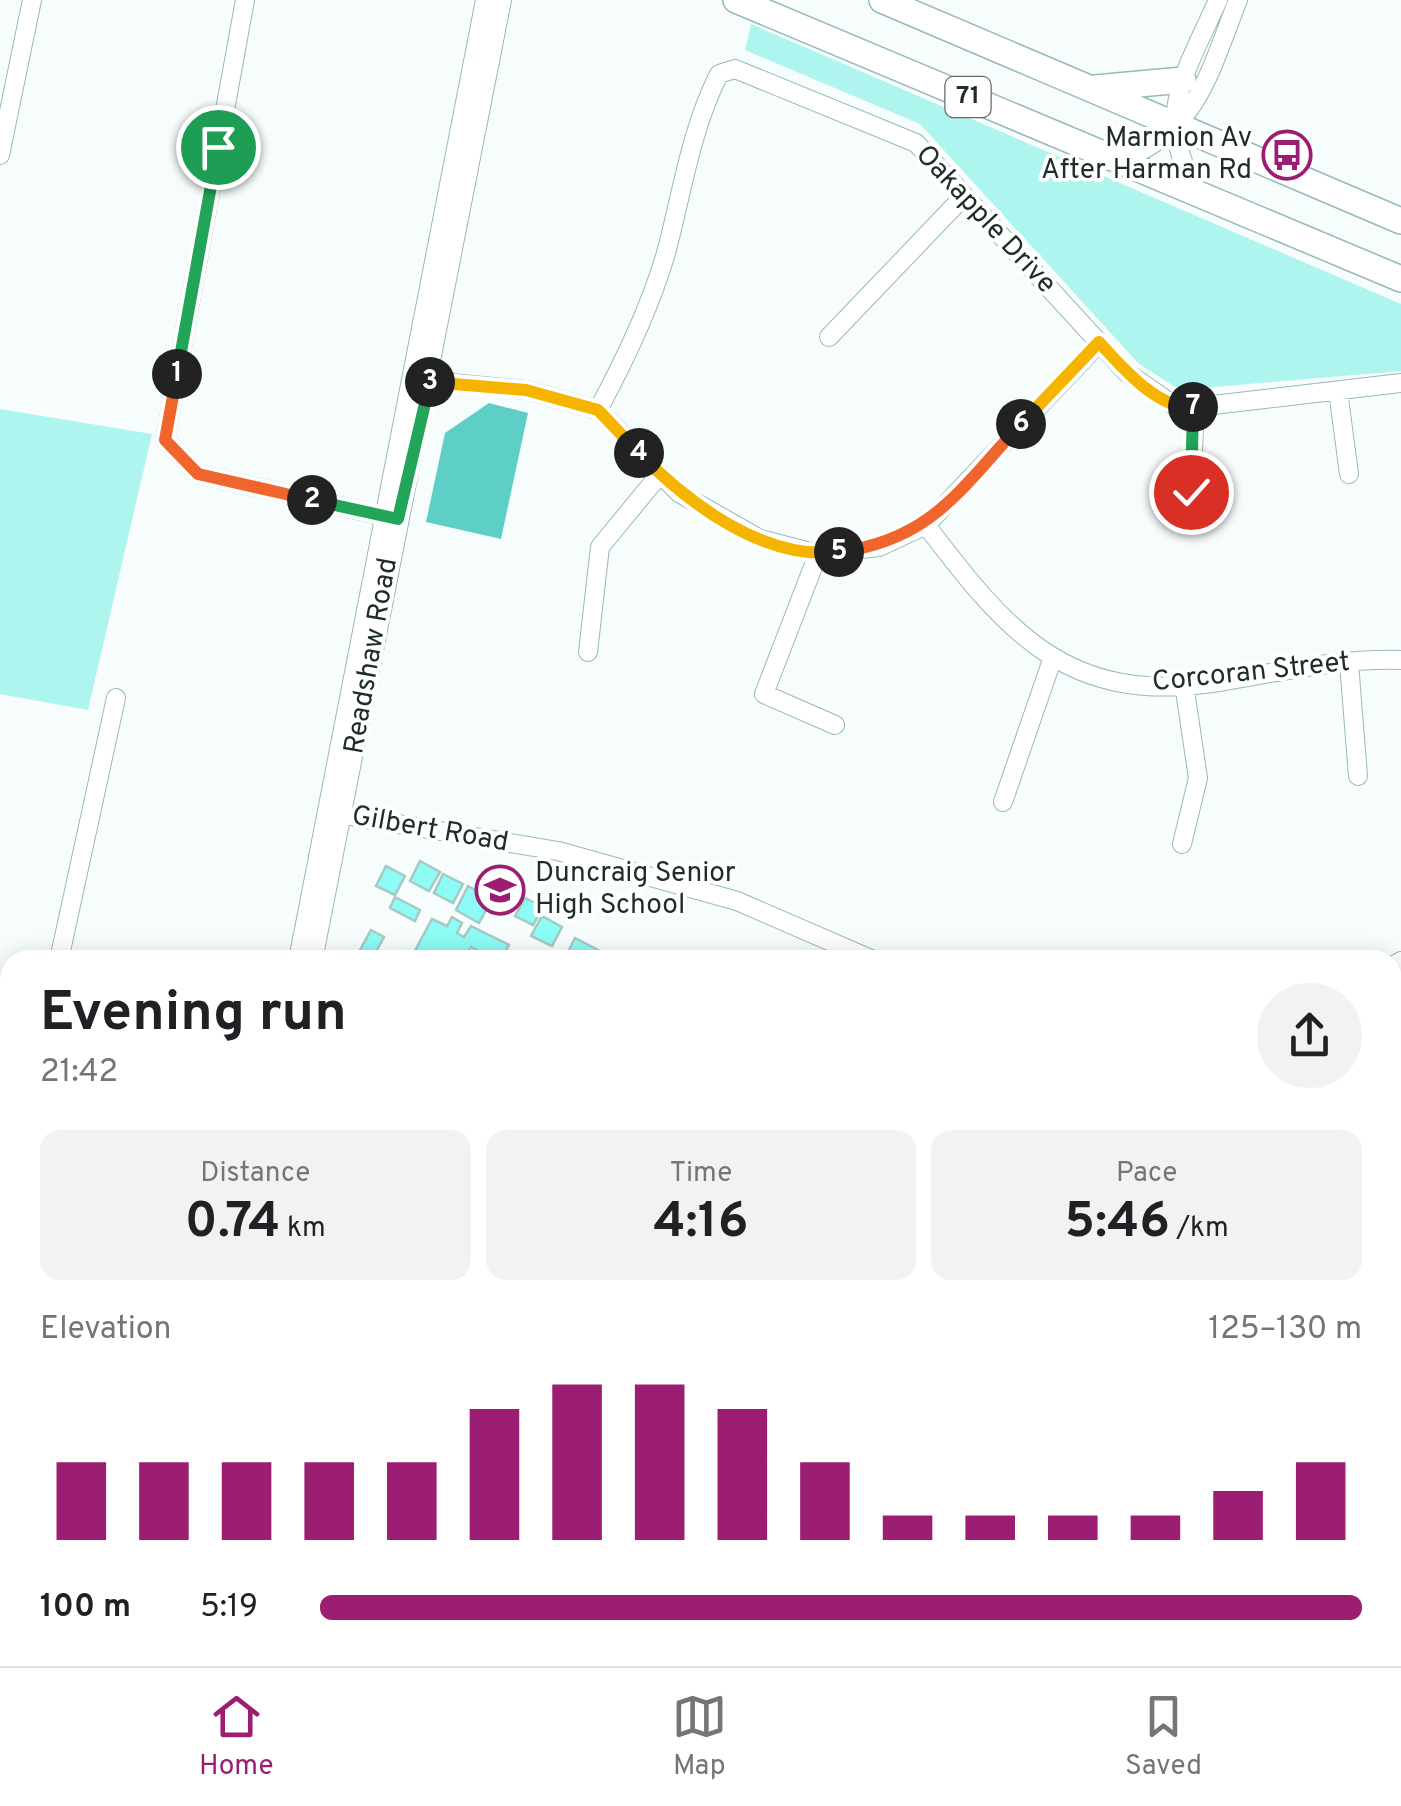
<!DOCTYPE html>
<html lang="en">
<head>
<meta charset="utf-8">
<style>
  :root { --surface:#fff; --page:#f2f2f2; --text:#202124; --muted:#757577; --line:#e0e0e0; --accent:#9c1e73 }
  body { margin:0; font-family:Overpass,sans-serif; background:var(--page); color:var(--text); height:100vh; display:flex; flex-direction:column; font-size:38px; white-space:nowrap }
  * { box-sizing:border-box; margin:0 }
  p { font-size:32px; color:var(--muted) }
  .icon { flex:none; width:55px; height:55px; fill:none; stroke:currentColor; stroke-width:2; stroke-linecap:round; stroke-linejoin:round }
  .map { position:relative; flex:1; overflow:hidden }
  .details { position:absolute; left:0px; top:950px; width:1402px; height:718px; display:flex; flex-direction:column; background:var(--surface); border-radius:30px 30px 0 0; box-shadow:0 5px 25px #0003 }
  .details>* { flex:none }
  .pin { position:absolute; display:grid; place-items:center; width:85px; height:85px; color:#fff; margin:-42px; border:5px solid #fff; border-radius:50%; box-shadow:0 2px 10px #0007 }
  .km { position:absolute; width:50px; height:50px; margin:-25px; border-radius:50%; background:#222; color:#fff; font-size:28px; line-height:50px; text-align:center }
  .round { display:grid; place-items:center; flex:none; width:105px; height:105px; border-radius:52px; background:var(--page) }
  .headline { display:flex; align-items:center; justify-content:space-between; height:170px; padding:0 40px }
  h1 { font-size:55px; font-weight:700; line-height:75px }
  .figures { display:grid; grid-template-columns:repeat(3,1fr); gap:15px; height:170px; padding:10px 40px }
  .figures div { display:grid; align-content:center; border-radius:20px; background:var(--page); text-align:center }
  .figures b { font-size:50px; font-weight:700 }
  .figures small { font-size:28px; font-weight:400 }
  .figures p { font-size:28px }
  .chart { height:280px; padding:20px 40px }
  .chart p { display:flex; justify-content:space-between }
  .chart svg { width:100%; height:180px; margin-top:10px; stroke:var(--accent); stroke-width:6 }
  ul { padding:0 40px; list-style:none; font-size:32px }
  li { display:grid; grid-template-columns:160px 120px 1fr; align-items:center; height:75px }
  li i { height:25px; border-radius:12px; background:var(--accent) }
  .tab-bar { display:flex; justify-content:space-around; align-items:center; height:140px; border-top:2px solid var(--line); background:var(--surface); font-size:28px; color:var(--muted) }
  .tab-bar a { display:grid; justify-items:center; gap:5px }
  .tab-bar .selected { color:var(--accent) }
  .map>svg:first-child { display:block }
  .green { fill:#aff5ef }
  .water { fill:#5ecfc7 }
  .building { fill:#8cfcf4; stroke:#a5c9c5; stroke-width:2.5 }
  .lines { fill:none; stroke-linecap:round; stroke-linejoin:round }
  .minor-casing { stroke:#96bab7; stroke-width:20 }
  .highway-casing { stroke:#96bab7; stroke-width:28 }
  .minor { stroke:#fff; stroke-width:18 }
  .highway { stroke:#fff; stroke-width:25 }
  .split-1-casing { stroke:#fff; stroke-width:20 }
  .split-2-casing { stroke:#fff; stroke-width:20 }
  .split-3-casing { stroke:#fff; stroke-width:20 }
  .split-4-casing { stroke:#fff; stroke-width:20 }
  .split-5-casing { stroke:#fff; stroke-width:20 }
  .split-6-casing { stroke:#fff; stroke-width:20 }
  .split-7-casing { stroke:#fff; stroke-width:20 }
  .split-8-casing { stroke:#fff; stroke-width:20 }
  .split-1 { stroke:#22a559; stroke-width:12 }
  .split-2 { stroke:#f0652b; stroke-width:12 }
  .split-3 { stroke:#22a559; stroke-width:12 }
  .split-4 { stroke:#f5b400; stroke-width:12 }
  .split-5 { stroke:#f5b400; stroke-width:12 }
  .split-6 { stroke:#f0652b; stroke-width:12 }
  .split-7 { stroke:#f5b400; stroke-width:12 }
  .split-8 { stroke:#22a559; stroke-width:12 }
  .labels { text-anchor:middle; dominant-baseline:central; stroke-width:8; stroke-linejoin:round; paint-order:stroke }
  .shield { fill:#fff; stroke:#626c6b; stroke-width:2.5 }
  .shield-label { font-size:25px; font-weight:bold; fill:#1e2d2b }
  .poi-label { font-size:28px; fill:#1e2d2b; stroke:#fff; text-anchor:end }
  .street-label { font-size:28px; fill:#1e2d2b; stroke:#fff }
</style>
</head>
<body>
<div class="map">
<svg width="1401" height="1666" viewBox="0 0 1401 1666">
  <rect width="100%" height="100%" fill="#f6fdfc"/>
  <path class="green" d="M751 24 1401 304V371L1180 390 1139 364 920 124 745 50Z
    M0 409 152 434 88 710 0 694Z
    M226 1658H430L447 1666H221Z"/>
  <path class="water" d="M489 403 528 413 501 539 426 522 445 433Z"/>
  <path class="building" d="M420 861 440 872 429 891 410 881Z
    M386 866 405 876 395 895 376 886Z
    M443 874 463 884 453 903 434 893Z
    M468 886 492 899 479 923 456 910Z
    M395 897 420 910 415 921 390 908Z
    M525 898 543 907 533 925 515 916Z
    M542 916 562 927 552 946 531 936Z
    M452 917 462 923 457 933 464 937 471 926 509 945 502 957 508 960H473L478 951 471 947 464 960H410L432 919 447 926Z
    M371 930 384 937 372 959 359 952Z
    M575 938 612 957 611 960H564Z"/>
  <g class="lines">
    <g class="minor-casing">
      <path id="minor" d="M245 0 165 440 198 474 392 518
        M0 155 32 0
        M1116 161C1197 136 1210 70 1238 0
        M1200 196C1151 118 1185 75 1218 0
        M829 337 964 196
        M419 380 526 390 598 410 679 493 760 539 818 554 879 547 926 525 1099 343
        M1338 391 1349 474
        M598 410C625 360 650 308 666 253 682 193 691 129 719 74L735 69 916 143 1126 372 1179 409 1401 383
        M1191 492 1195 407
        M926 525C1006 631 1067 704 1212 683 1275 673 1337 658 1401 660
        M818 554 764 694 835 725
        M588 652 600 547 660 474
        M1349 663 1358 776
        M1003 802 1052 660
        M333 813 558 851 737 901 873 960
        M1182 844 1198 778 1184 684
        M59 960 116 698
        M298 960 485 0
        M313 960 502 0
        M1392 966 1401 961
        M1392 981 1401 976
        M0 1163 10 1165
        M1392 1224 1401 1225
        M1392 1428 1401 1430
        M1392 1633 1401 1625
        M943 1658 955 1666
        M692 1665 726 1666
        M157 1666 158 1658
        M170 1666 172 1658
        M865 1666 870 1658
        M1357 1666 1366 1658"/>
    </g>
    <g class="highway-casing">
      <path id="highway" d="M736 0 1401 279
        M882 0 1401 221
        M1095 88 1183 80"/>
    </g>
    <use href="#minor" class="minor"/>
    <use href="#highway" class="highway"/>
  </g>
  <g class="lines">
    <g class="split-1-casing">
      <path id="split-1" d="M177 374 218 147"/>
    </g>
    <g class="split-2-casing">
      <path id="split-2" d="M177 374 165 440 198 474 312 500"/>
    </g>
    <g class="split-3-casing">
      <path id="split-3" d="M312 500 398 519 430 382"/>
    </g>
    <g class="split-4-casing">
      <path id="split-4" d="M430 382 526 390 598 410 639 453"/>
    </g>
    <g class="split-5-casing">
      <path id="split-5" d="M639 453C688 503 764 561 839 552"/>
    </g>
    <g class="split-6-casing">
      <path id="split-6" d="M839 552C932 540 961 488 1021 424"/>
    </g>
    <g class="split-7-casing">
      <path id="split-7" d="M1021 424 1099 342C1121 366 1158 410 1193 407"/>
    </g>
    <g class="split-8-casing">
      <path id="split-8" d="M1191 492 1193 407"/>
    </g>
    <use href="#split-1" class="split-1"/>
    <use href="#split-2" class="split-2"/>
    <use href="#split-3" class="split-3"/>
    <use href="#split-4" class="split-4"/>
    <use href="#split-5" class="split-5"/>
    <use href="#split-6" class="split-6"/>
    <use href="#split-7" class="split-7"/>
    <use href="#split-8" class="split-8"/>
  </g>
  <defs>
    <g id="bus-ring" transform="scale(2.5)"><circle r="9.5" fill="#fff" stroke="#9c1e73" stroke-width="1.5"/><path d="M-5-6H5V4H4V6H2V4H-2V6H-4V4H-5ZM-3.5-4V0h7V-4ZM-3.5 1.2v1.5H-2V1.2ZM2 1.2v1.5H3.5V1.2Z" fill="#9c1e73"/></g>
    <g id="school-ring" transform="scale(2.5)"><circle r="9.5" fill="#fff" stroke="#9c1e73" stroke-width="1.5"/><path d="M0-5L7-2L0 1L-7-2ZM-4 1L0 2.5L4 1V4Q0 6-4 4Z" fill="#9c1e73"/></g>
  </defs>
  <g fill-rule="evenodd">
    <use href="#bus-ring" x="1287" y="155"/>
    <use href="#school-ring" x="500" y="890"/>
  </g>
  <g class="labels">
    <rect class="shield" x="945.5" y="77" width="45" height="40" rx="8"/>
    <g class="shield-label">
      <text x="968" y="97">71</text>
    </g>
    <g class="poi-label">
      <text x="1252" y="139">Marmion Av<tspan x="1252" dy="32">After Harman Rd</tspan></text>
      <text x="535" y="874" text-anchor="start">Duncraig Senior<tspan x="535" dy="32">High School</tspan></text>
    </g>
    <g class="street-label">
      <text transform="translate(985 220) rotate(47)">Oakapple Drive</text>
      <text transform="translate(372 656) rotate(-80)">Readshaw Road</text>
      <text transform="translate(1251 673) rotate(-6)">Corcoran Street</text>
      <text transform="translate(430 830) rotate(10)">Gilbert Road</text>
    </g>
  </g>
</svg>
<div class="pin" style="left:218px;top:147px;background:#1e9e55"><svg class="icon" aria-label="arrive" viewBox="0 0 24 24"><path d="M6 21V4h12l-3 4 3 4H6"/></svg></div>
<div class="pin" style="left:1191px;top:492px;background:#d93025"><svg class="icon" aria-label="check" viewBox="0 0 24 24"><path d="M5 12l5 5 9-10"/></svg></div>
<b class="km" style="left:177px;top:374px">1</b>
<b class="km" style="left:312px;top:500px">2</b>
<b class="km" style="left:430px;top:382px">3</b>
<b class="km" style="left:639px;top:453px">4</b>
<b class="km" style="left:839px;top:552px">5</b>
<b class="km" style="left:1021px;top:424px">6</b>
<b class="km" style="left:1193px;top:407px">7</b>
<section class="details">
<div class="headline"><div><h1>Evening run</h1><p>21:42</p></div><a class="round"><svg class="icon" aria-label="share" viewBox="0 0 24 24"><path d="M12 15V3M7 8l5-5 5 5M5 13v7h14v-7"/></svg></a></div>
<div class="figures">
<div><p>Distance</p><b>0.74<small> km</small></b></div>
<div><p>Time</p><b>4:16</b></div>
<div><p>Pace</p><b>5:46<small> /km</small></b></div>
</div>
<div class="chart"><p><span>Elevation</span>125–130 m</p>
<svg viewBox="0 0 160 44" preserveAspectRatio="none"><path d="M5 44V25M15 44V25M25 44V25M35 44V25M45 44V25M55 44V12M65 44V6M75 44V6M85 44V12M95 44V25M105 44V38M115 44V38M125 44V38M135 44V38M145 44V32M155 44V25"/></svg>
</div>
<ul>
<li><b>100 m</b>5:19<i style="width:100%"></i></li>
</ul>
</section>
</div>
<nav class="tab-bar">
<a class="selected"><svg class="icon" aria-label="home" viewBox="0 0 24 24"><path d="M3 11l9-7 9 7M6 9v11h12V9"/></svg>Home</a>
<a><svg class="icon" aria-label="map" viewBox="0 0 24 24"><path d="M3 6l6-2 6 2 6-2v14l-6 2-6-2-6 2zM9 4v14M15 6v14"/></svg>Map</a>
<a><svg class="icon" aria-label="saved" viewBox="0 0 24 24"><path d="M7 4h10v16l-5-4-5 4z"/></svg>Saved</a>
</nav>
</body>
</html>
